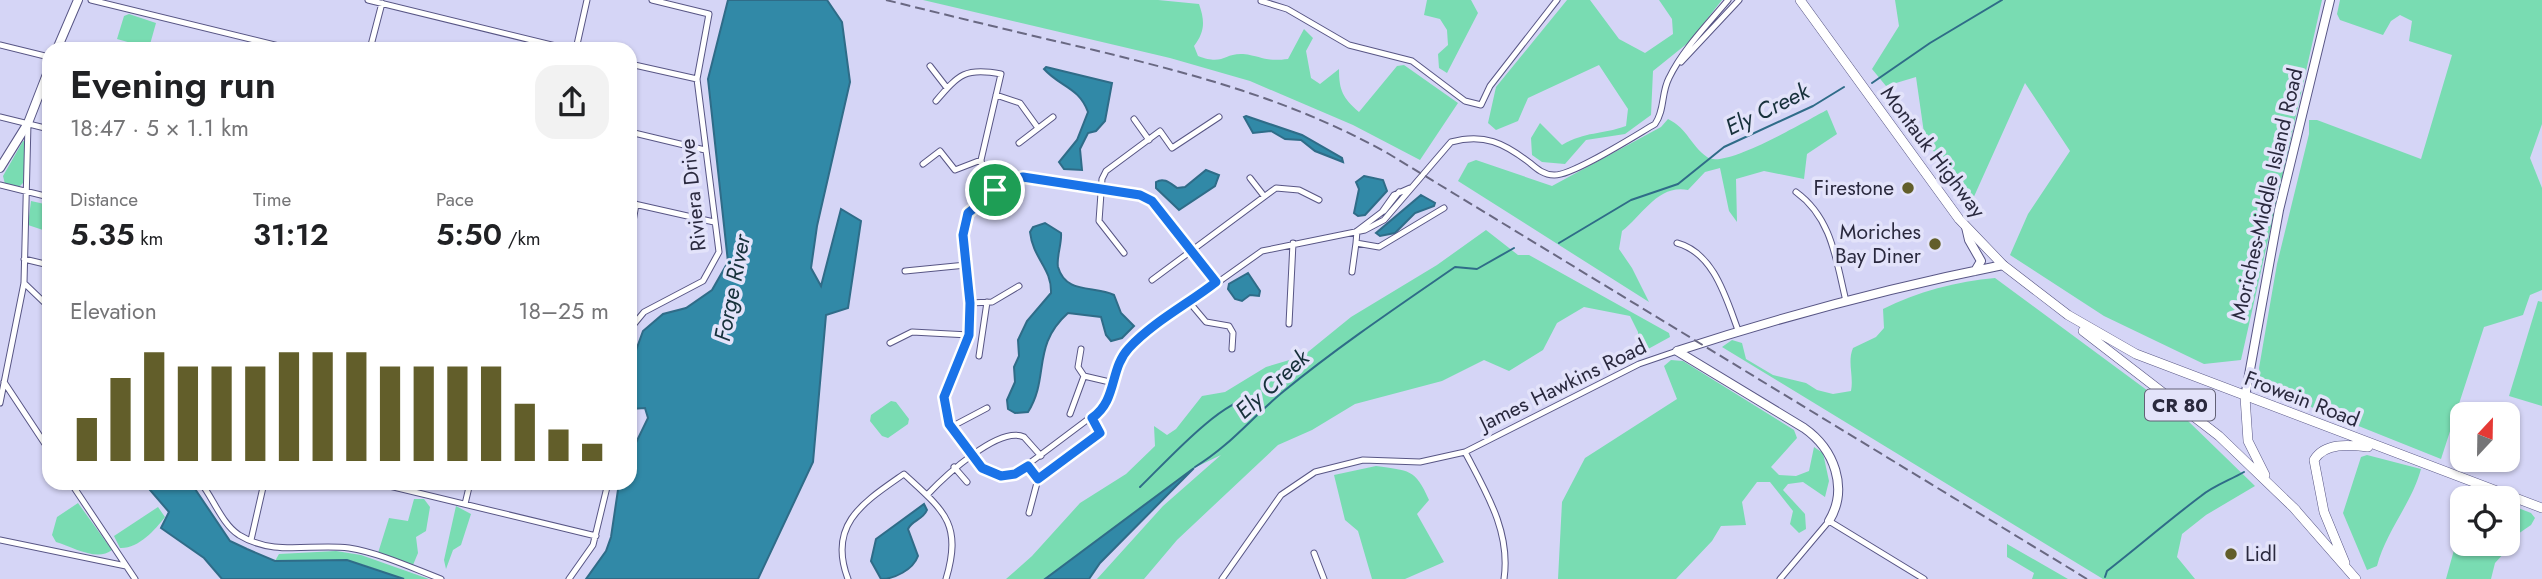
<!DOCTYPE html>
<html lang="en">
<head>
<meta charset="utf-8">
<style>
  :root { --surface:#fff; --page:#f2f2f2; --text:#202124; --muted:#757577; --accent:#625e2a }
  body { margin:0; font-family:Jost,sans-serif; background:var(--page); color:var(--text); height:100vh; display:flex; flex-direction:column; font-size:26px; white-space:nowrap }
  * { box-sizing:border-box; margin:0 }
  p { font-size:23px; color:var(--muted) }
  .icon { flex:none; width:38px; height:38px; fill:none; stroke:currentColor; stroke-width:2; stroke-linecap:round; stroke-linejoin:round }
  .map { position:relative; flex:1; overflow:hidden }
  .panel { position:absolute; left:42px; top:42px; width:595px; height:448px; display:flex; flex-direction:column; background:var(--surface); border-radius:21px; box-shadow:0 2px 5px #0004 }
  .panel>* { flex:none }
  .needle { width:46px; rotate:22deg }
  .fabs { position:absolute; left:2450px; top:402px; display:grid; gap:14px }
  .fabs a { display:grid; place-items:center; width:70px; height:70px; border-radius:14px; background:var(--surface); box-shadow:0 2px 5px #0004; font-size:35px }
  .pin { position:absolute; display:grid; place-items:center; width:60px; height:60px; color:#fff; margin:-30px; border:4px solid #fff; border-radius:50%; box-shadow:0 2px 7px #0007 }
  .round { display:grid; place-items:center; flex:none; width:74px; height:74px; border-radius:21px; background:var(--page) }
  .summary { display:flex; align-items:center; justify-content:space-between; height:119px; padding:0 28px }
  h1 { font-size:38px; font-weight:600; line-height:52px }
  .metrics { display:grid; grid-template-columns:repeat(3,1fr); gap:10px; height:119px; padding:7px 28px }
  .metrics div { display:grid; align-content:center }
  .metrics b { font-size:30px; font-weight:600 }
  .metrics small { font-size:19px; font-weight:400 }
  .metrics p { font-size:19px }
  .chart { height:196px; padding:14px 28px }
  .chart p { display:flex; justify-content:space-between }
  .chart svg { width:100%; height:126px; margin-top:7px; stroke:var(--accent); stroke-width:6 }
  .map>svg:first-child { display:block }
  .green { fill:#79dcb2 }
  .water { fill:#3189a7; stroke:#2f6c88; stroke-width:2 }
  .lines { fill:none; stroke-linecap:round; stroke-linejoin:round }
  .stream { stroke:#2f6c88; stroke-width:2 }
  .street-casing { stroke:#585685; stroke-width:7 }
  .secondary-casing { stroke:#585685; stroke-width:10 }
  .primary-casing { stroke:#585685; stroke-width:10 }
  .street { stroke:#fff; stroke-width:5 }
  .secondary { stroke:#fff; stroke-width:8 }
  .primary { stroke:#fff; stroke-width:9 }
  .rail { stroke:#696882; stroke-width:2; stroke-dasharray:10 5; stroke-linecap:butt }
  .route-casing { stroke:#fff; stroke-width:14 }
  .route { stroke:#1a73e8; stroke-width:9 }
  .poi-dot { fill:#625e2a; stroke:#e3e3fa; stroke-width:2.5 }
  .labels { text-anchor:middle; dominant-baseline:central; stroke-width:7; stroke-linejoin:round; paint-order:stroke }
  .shield { fill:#e3e3fa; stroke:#626176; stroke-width:2 }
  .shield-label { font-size:19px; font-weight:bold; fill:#2a293e }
  .street-label { font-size:21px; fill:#2a293e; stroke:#e3e3fa }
  .poi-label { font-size:21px; fill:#2a293e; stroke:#e3e3fa; text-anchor:end }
  .water-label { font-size:23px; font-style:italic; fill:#17313b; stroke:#e3e3fa }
</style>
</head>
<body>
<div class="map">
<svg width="2542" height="579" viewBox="0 0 2542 579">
  <rect width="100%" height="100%" fill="#d5d5f6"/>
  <path class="green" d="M923 0H1158L1199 4C1205 21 1205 32 1194 46L1198 56C1224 66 1223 53 1243 54 1262 56 1264 62 1288 59L1304 29 1313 38 1306 51 1311 78 1320 84 1339 69C1339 91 1343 98 1359 112L1397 66 1404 65 1458 103 1420 160 1353 125 1250 81 1170 58Z
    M1427 0H1471L1478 13 1447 73 1439 68 1438 54 1448 45 1447 30 1440 19 1424 15Z
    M1567 0H1590L1619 39 1645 53 1673 34 1672 19 1659 0H1722L1689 42 1653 71 1651 115 1625 134 1586 140 1565 164 1542 162 1532 155 1531 138 1540 123 1562 145C1586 131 1601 135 1626 126L1628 109 1599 65 1528 98 1518 121 1496 130 1488 123 1496 87Z
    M1895 0H2322L2241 360 2204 364 2104 316 2010 255 2028 214 2070 151 2025 83 1972 201 1925 140 1916 77 1886 86 1872 69 1899 26Z
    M2340 0H2542V124L2530 158 2542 188V290L2530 295 2523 315 2484 327 2441 459 2261 387 2259 368 2277 264 2309 134V120H2317L2421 159 2452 55 2409 41 2412 21 2400 15 2391 21 2383 35 2340 20 2337 14Z
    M129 14 156 23 149 48 117 39 124 16Z
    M1827 110 1837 134 1807 154 1804 179 1764 171 1736 179 1737 222 1729 211 1720 168 1705 172 1688 190C1658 184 1643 215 1622 231L1619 249 1632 268 1649 302 1458 181 1468 163 1476 160 1552 186 1661 127 1668 119C1688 129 1691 146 1707 157 1724 170 1807 120 1827 110Z
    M23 141 27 142 23 183 19 187 5 184 3 176Z
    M31 201 49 205V232L28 225Z
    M1486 230 1518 255H1529L1669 333 1670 337 1639 354 1638 332 1630 316 1584 307 1557 323 1543 350 1509 371 1484 360 1442 381 1355 404 1312 430 1278 445 1177 540 1144 579H1097L1163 506 1221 455 1194 468 1045 579H1006L1032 556 1080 503 1126 474 1155 446 1154 426 1167 435 1176 429 1202 396 1225 392 1266 367 1303 356 1351 317 1437 265Z
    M1995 278 2186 419 2255 486 2206 515 2182 534 2177 557 2195 579H2103L1722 347 1732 340 1742 343 1746 359 1773 375 1806 383 1817 390 1833 394 1851 391C1854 376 1847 362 1853 348L1876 337 1884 328 1883 309C1916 292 1958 281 1995 278Z
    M2538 301 2542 302V406L2509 396Z
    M1671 360 1683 361 1794 430 1797 438 1771 467 1779 475 1796 476 1809 471 1814 447 1823 453 1829 481 1825 497 1803 482 1788 484 1783 490 1805 514 1806 529 1799 533 1790 524 1793 511 1770 482H1757L1742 502 1746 525 1721 526 1712 541 1676 579H1558L1562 502 1585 458 1677 399 1664 366Z
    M891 401 896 402 909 419 908 424 888 438 882 436 870 421 871 415Z
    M2367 455 2421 469C2412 503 2386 531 2377 566L2367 570 2343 513 2361 457Z
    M1376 466C1409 471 1415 468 1429 500L1417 514 1444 562 1405 579H1372L1358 531 1345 520 1334 475Z
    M414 499H424L430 507 426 531 416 537 418 553 413 565 378 553 389 518 408 521Z
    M78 503 112 550C97 562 73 547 56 542L52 535 57 517Z
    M2508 504 2531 513 2535 518 2531 525 2515 536 2508 527Z
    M456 506 471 514 461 545 453 550 446 569 444 560Z
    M158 507 165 517C155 530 138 549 120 548L114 536Z
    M2462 521V544H2504L2506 551 2495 563 2491 579H2446Z
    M2007 544 2068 579H2032L2034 573 2007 557Z
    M336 551 361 555 429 579H404L361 564 275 561 279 554Z"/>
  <path class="water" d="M728 0H827L842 22 850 82 817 226 811 268 821 286 841 209 861 221 848 308 826 315 813 462 758 579H586L606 551 611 537 619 483H630V455L648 418 645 408 631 409V405L630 367 643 331 663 314 686 308 712 290 728 262 708 79Z
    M1046 67 1112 83 1105 121 1096 131 1088 133 1080 149 1082 170 1064 169 1059 162 1077 140 1088 112C1079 87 1060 87 1044 69Z
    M1246 116 1302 135 1342 158 1343 162 1315 151 1301 140 1285 139 1271 131 1253 133 1244 117Z
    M1206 170 1219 175 1215 186 1179 210 1156 188V182C1164 177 1170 183 1177 188L1185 187Z
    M1364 176 1383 180 1387 191 1365 215 1358 216 1354 213 1359 189 1356 182Z
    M1421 195 1435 203 1434 206 1415 213 1395 233 1380 236 1376 233Z
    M1045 223 1061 233C1062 244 1056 258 1058 267 1066 295 1095 285 1114 295L1121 313 1134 326 1122 338 1111 341 1106 335 1101 317 1068 313C1031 346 1050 377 1028 412L1015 413 1008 409 1007 400 1015 382 1014 367 1019 356 1018 340 1027 321 1051 293C1052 268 1033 259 1030 232L1033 227Z
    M1248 273 1260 291 1259 296 1250 295 1242 301 1235 299 1228 289 1229 284Z
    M1194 468 1100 563 1089 579H1045Z
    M144 483H191L230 541 247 549 275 561 347 560 404 579H222L204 558 161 528 169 512Z
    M924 504 927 510C923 520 912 520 908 529L918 556C913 570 894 579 881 579L871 561 876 539Z"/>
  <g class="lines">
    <path class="stream" d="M1872 83 1930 43 2002 0
      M1559 243 1631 200 1678 184 1724 147 1813 106 1844 87
      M1195 467C1231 445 1252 417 1284 391 1339 346 1397 307 1455 267L1477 269 1514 248
      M1140 487C1162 466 1223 398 1251 399 1258 399 1260 403 1264 408
      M2105 577 2107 571C2139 546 2169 520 2201 496 2213 486 2230 480 2244 472"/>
    <g class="street-casing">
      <path id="street" d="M91 0 291 49
        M368 0 568 49
        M1261 1 1287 9 1349 45 1412 61 1465 101 1481 105 1490 86 1557 0
        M0 45 49 57
        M370 49 382 3
        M576 49 587 0
        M1681 62 1739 0
        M630 64 697 79
        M930 66 947 88
        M996 95 1020 103 1038 128
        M936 101C959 74 966 67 1001 74L981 160 983 171 995 190
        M0 117 49 129
        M1134 119 1149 140
        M630 132 705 150
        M1019 143 1053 117
        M923 164 940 151 955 170 981 160
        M1250 178 1264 196
        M0 185 49 197
        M1796 192C1832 218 1836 260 1846 301
        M630 203 714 222
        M1384 211 1399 192
        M1357 231 1356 243 1379 247 1444 208
        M1357 231 1382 212 1394 195 1410 188
        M630 240 636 204
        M1677 243C1714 253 1726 298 1738 330
        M1124 253 1099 221 1102 179 1106 171 1160 131 1172 148 1219 117
        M24 259 49 265
        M905 271 966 265
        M1352 272 1356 243
        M1152 280 1276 188 1299 190 1319 200
        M1216 282 1152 201 1140 195 1023 177 1010 180 974 205 964 224 969 335 944 397 945 410 956 437 982 468 995 475 1015 474 1103 408 1112 393 1117 366 1127 349 1137 340 1262 251 1365 230 1384 220 1451 142C1484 133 1504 143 1530 163 1537 169 1544 175 1554 175 1572 176 1636 135 1655 124 1665 110 1661 93 1669 78 1683 49 1708 24 1728 0
        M24 283 49 307
        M970 303 992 302 1019 286
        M1190 303 1206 322 1229 326 1233 333 1232 349
        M1289 324 1293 243
        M630 329 644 312 703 281 719 252 697 79 709 14 652 0
        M890 343 912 332 969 335
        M979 356 987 302
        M1084 376 1114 383
        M4 382 49 450
        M0 403 24 283 28 123
        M1070 414 1084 376 1078 367 1081 349
        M951 427 987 408
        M1465 452C1486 492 1511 532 1504 579
        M1028 466 1038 479 1029 513
        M954 467 967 482
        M1038 479 1098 436 1100 430 1092 418
        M71 483 135 579
        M201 483C213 498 222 524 239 535 275 557 311 543 349 548 380 553 412 568 441 579
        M377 483 596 536
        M927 495C944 477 999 425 1024 437L1041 456
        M465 504 470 483
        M0 540 126 566
        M251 540 264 483
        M1314 553 1324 579
        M569 579 593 545 608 483
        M848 579C827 524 864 502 904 474 943 510 963 523 946 579
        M1222 579 1281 495 1315 472 1363 460 1420 462 1465 452 1639 364 1677 351
        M1780 579 1829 521 1924 579"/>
    </g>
    <g class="secondary-casing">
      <path id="secondary" d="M57 49 78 0
        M0 168 28 123 49 69
        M1966 227 1969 240 1981 261 1975 271
        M1677 351C1784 316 1893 287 2003 265
        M1677 351 1804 428C1834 449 1849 488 1829 521
        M2245 397 2279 210 2330 0"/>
    </g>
    <g class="primary-casing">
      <path id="primary" d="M1800 0 1959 219 2003 265 2068 315 2136 354 2542 508
        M2083 331 2219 436 2296 510
        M2245 397 2248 441 2265 475
        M2293 507 2356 579
        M2345 563 2324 512 2314 460C2325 442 2350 445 2368 447"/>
    </g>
    <use href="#street" class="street"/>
    <use href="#secondary" class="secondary"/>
    <use href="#primary" class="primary"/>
    <path class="rail" d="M886 0C955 17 1024 34 1094 50 1197 75 1295 101 1389 154L2087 579"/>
  </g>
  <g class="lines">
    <g class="route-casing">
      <path id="route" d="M1023 177 1140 195 1152 201 1216 282C1188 304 1153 322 1129 348 1109 369 1118 400 1092 418L1100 433 1038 479 1028 466 1015 474 1001 476 982 468 949 424 944 397 969 335 970 303 963 235 968 213 1010 180Z"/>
    </g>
    <use href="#route" class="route"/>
  </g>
  <g class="poi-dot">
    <circle cx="1908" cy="188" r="7"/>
    <circle cx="1935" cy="244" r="7"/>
    <circle cx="2231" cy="554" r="7"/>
  </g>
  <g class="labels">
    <rect class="shield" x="2145" y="389.5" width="70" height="31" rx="5"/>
    <g class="shield-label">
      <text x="2180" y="405">CR 80</text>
    </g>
    <g class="street-label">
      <text transform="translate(1933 152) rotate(53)">Montauk Highway</text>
      <text transform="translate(2267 194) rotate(-77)">Moriches-Middle Island Road</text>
      <text transform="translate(693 195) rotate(-96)">Riviera Drive</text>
      <text transform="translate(1563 385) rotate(-26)">James Hawkins Road</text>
      <text transform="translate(2302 399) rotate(21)">Frowein Road</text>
    </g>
    <g class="poi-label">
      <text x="1894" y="188">Firestone</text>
      <text x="1921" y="232">Moriches<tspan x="1921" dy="24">Bay Diner</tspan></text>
      <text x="2245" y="554" text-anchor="start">Lidl</text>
    </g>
    <g class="water-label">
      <text transform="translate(1767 109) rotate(-26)">Ely Creek</text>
      <text transform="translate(732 288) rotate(-79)">Forge River</text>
      <text transform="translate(1272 384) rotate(-42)">Ely Creek</text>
    </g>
  </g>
</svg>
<div class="fabs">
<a><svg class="needle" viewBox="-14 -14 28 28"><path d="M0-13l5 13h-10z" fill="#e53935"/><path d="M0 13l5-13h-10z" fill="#757577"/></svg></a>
<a><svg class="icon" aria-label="locate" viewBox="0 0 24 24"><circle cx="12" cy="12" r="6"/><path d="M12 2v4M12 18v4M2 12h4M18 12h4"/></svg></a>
</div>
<div class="pin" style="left:995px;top:190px;background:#1e9e55"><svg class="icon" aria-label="arrive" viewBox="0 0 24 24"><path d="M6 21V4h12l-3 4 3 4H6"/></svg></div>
<section class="panel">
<div class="summary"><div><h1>Evening run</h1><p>18:47 · 5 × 1.1 km</p></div><a class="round"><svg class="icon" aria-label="share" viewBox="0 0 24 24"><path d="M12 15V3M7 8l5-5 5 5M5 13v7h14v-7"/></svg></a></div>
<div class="metrics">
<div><p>Distance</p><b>5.35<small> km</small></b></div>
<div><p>Time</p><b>31:12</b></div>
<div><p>Pace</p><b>5:50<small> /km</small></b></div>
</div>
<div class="chart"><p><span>Elevation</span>18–25 m</p>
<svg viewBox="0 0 160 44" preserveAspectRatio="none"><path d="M5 44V29M15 44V15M25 44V6M35 44V11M45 44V11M55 44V11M65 44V6M75 44V6M85 44V6M95 44V11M105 44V11M115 44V11M125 44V11M135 44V24M145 44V33M155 44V38"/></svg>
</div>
</section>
</div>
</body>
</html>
